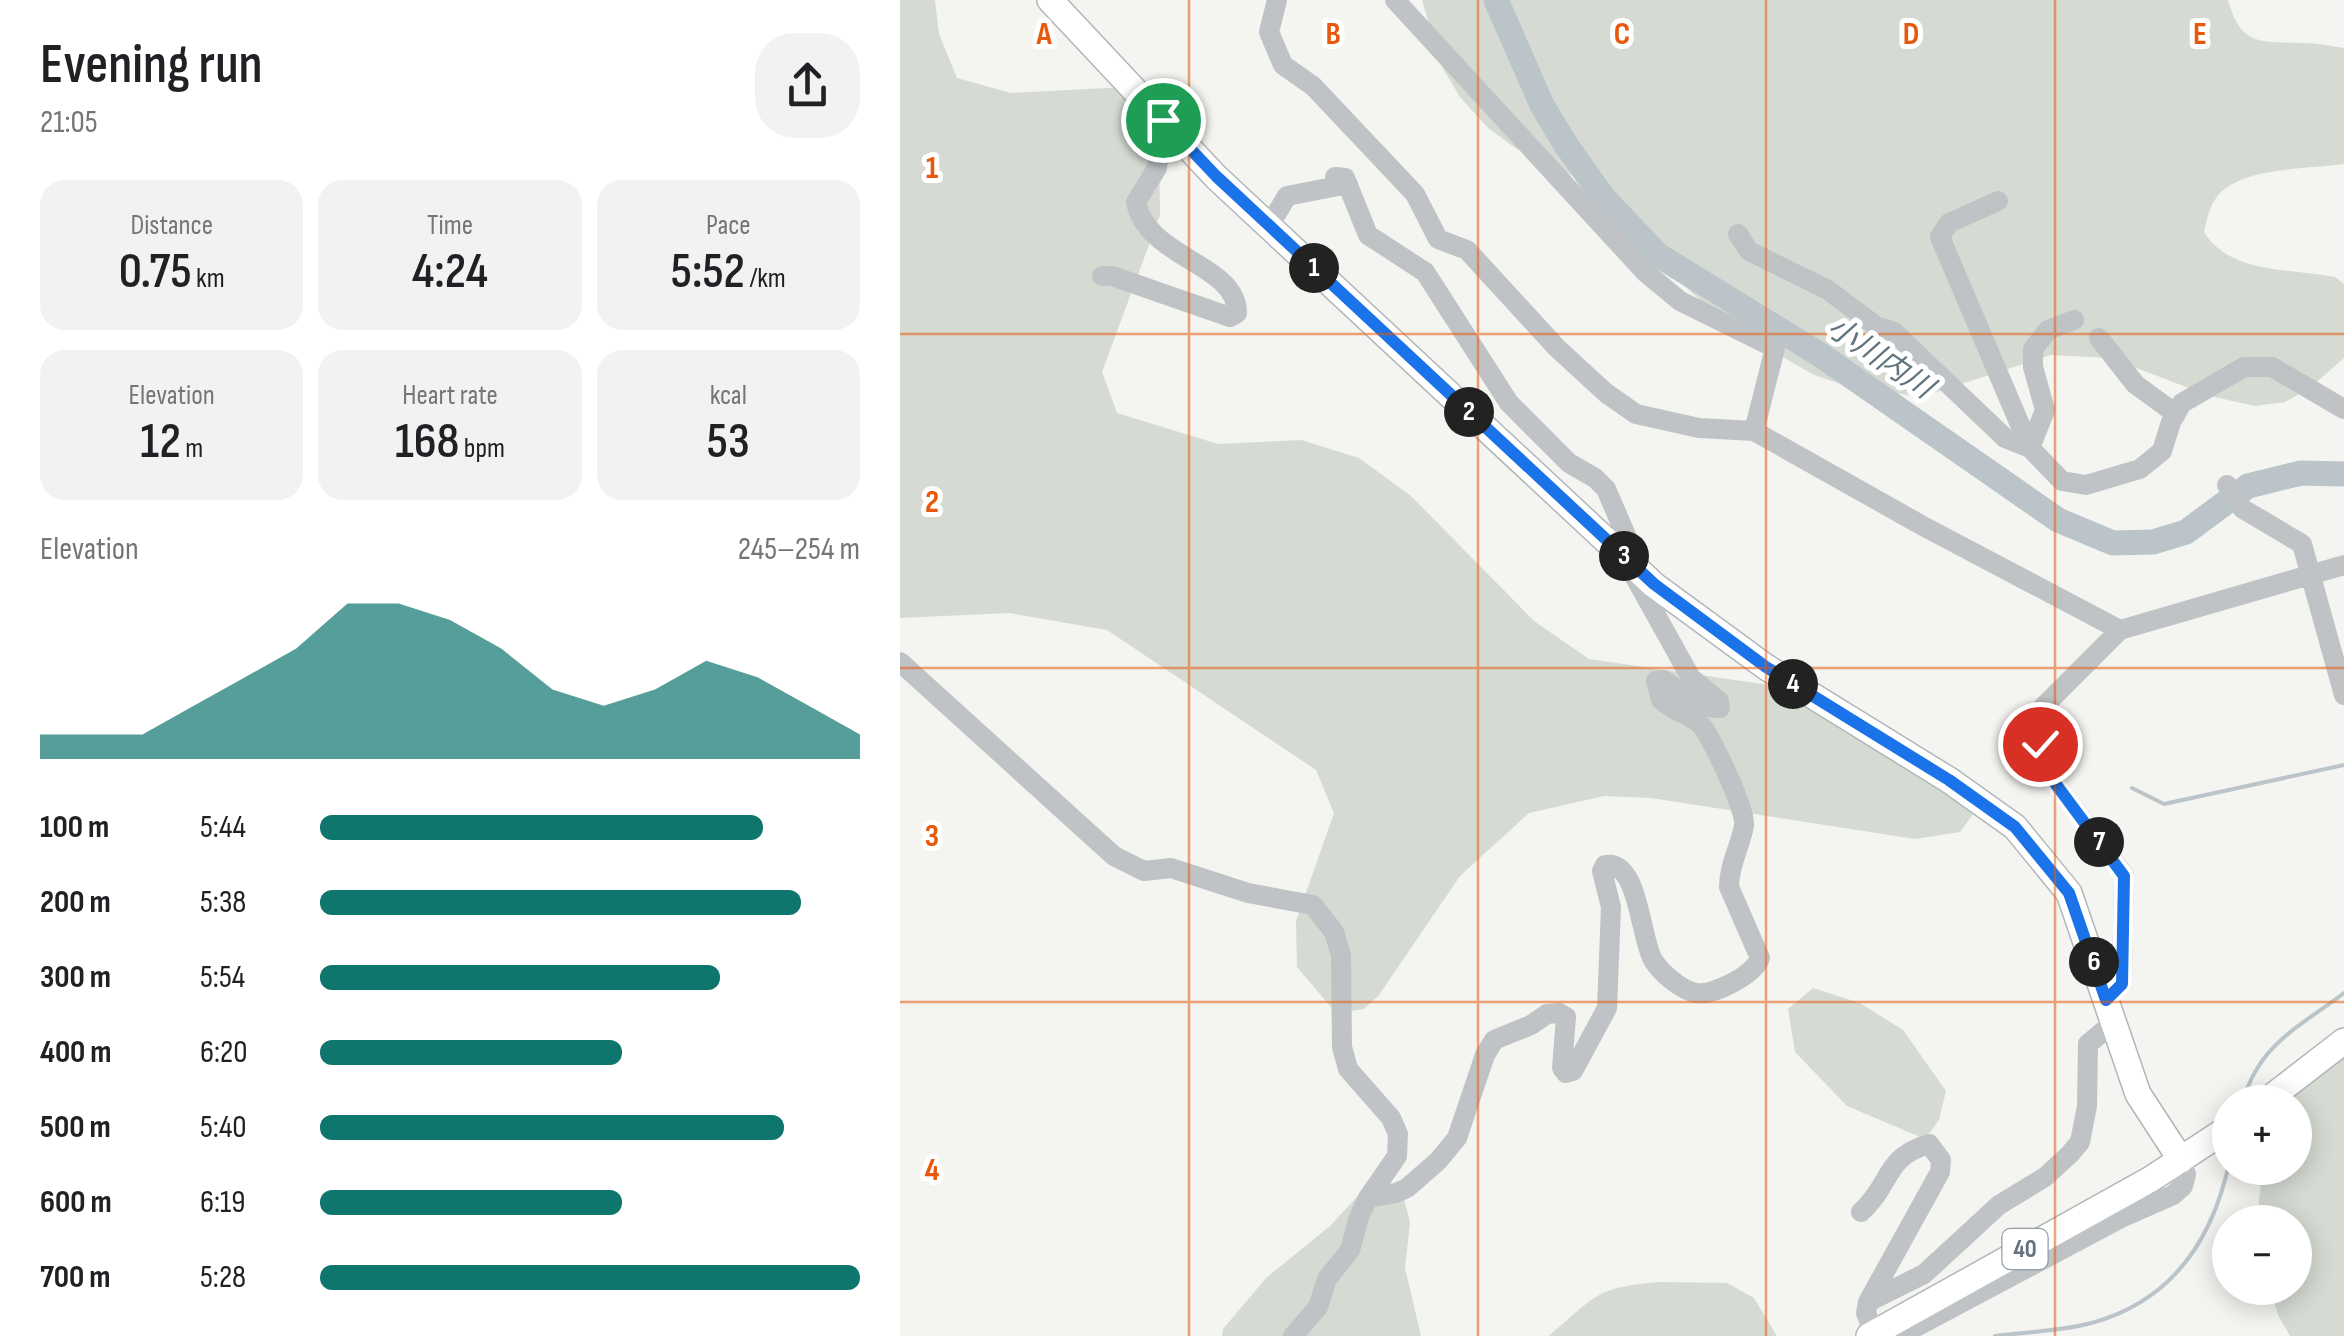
<!DOCTYPE html>
<html lang="en">
<head>
<meta charset="utf-8">
<style>
  :root { --surface:#fff; --page:#f2f2f2; --text:#202124; --muted:#757577; --accent:#0f766e }
  body { margin:0; font-family:"Sofia Sans Condensed","Noto Sans JP",sans-serif; background:var(--page); color:var(--text); height:100vh; display:flex; flex-direction:column; font-size:38px; white-space:nowrap }
  * { box-sizing:border-box; margin:0 }
  p { font-size:32px; color:var(--muted) }
  .icon { flex:none; width:55px; height:55px; fill:none; stroke:currentColor; stroke-width:2; stroke-linecap:round; stroke-linejoin:round }
  .map { position:relative; flex:1; overflow:hidden }
  .details { display:flex; flex-direction:column; background:var(--surface); width:900px }
  .details>* { flex:none }
  .tools { position:absolute; left:1312px; top:1085px; display:grid; gap:20px }
  .tools a { display:grid; place-items:center; width:100px; height:100px; border-radius:50%; background:var(--surface); box-shadow:0 5px 25px #0003; font-size:50px }
  .pin { position:absolute; display:grid; place-items:center; width:85px; height:85px; color:#fff; margin:-42px; border:5px solid #fff; border-radius:50%; box-shadow:0 2px 10px #0007 }
  .km { position:absolute; width:50px; height:50px; margin:-25px; border-radius:50%; background:#222; color:#fff; font-size:28px; line-height:50px; text-align:center }
  .round { display:grid; place-items:center; flex:none; width:105px; height:105px; border-radius:40px; background:var(--page) }
  .head { display:flex; align-items:center; justify-content:space-between; height:170px; padding:0 40px }
  h1 { font-size:55px; font-weight:600; line-height:75px }
  .figures { display:grid; grid-template-columns:repeat(3,1fr); gap:15px; height:170px; padding:10px 40px }
  .figures div { display:grid; align-content:center; border-radius:25px; background:var(--page); text-align:center }
  .figures b { font-size:50px; font-weight:600 }
  .figures small { font-size:28px; font-weight:400 }
  .figures p { font-size:28px }
  .chart { height:280px; padding:20px 40px }
  .chart p { display:flex; justify-content:space-between }
  .chart svg { width:100%; height:180px; margin-top:10px; fill:var(--accent); opacity:.7 }
  ul { padding:0 40px; list-style:none; font-size:32px }
  li { display:grid; grid-template-columns:160px 120px 1fr; align-items:center; height:75px }
  li i { height:25px; border-radius:12px; background:var(--accent) }
  main { display:flex; flex:1; min-height:0 }
  .map>svg:first-child { display:block }
  .green { fill:#d5dbd2 }
  .lines { fill:none; stroke-linecap:round; stroke-linejoin:round }
  .stream { stroke:#bbc4c9; stroke-width:4 }
  .river { stroke:#bbc4c9; stroke-width:25 }
  .major-casing { stroke:#b2b6ba; stroke-width:28 }
  .minor { stroke:#bfc3c6; stroke-width:20 }
  .major { stroke:#fff; stroke-width:25 }
  .route-casing { stroke:#fff; stroke-width:20 }
  .route { stroke:#1a73e8; stroke-width:12 }
  .grid { fill:none; stroke:#e8590c; stroke-width:2.5; stroke-opacity:0.55 }
  .labels { text-anchor:middle; dominant-baseline:central; stroke-width:10; stroke-linejoin:round; paint-order:stroke }
  .shield { fill:#fff; stroke:#929ca7; stroke-width:2.5 }
  .shield-label { font-size:25px; font-weight:bold; fill:#647281 }
  .water-label { font-size:30px; font-style:italic; fill:#60747e; stroke:#fff }
  .grid-label { font-size:32px; text-anchor:middle; font-weight:bold; fill:#e8590c; stroke:#fff; stroke-width:10; stroke-linejoin:round; paint-order:stroke }
</style>
</head>
<body>
<main>
<section class="details">
<div class="head"><div><h1>Evening run</h1><p>21:05</p></div><a class="round"><svg class="icon" aria-label="share" viewBox="0 0 24 24"><path d="M12 15V3M7 8l5-5 5 5M5 13v7h14v-7"/></svg></a></div>
<div class="figures">
<div><p>Distance</p><b>0.75<small> km</small></b></div>
<div><p>Time</p><b>4:24</b></div>
<div><p>Pace</p><b>5:52<small> /km</small></b></div>
</div>
<div class="figures">
<div><p>Elevation</p><b>12<small> m</small></b></div>
<div><p>Heart rate</p><b>168<small> bpm</small></b></div>
<div><p>kcal</p><b>53</b></div>
</div>
<div class="chart"><p><span>Elevation</span>245–254 m</p>
<svg viewBox="0 0 160 44" preserveAspectRatio="none"><path d="M0 44V38L10 38L20 38L30 31L40 24L50 17L60 6L70 6L80 10L90 17L100 27L110 31L120 27L130 20L140 24L150 31L160 38V44z"/></svg>
</div>
<ul>
<li><b>100 m</b>5:44<i style="width:82%"></i></li>
<li><b>200 m</b>5:38<i style="width:89%"></i></li>
<li><b>300 m</b>5:54<i style="width:74%"></i></li>
<li><b>400 m</b>6:20<i style="width:56%"></i></li>
<li><b>500 m</b>5:40<i style="width:86%"></i></li>
<li><b>600 m</b>6:19<i style="width:56%"></i></li>
<li><b>700 m</b>5:28<i style="width:100%"></i></li>
</ul>
</section>
<div class="map">
<svg width="1444" height="1336" viewBox="0 0 1444 1336">
  <rect width="100%" height="100%" fill="#f4f4f1"/>
  <path class="green" d="M0 0H35L39 34 57 78 111 93 226 87 259 131 260 215 202 372 217 413 318 444 401 440 459 458 511 496 634 621 689 659 905 690 1074 813 1060 832 1015 839 751 798 704 796 629 813 560 876 479 995 464 1009 436 1013 397 967 396 921 434 813 416 770 207 630 109 613 0 618Z
    M522 0H1328C1341 48 1362 41 1403 43 1417 43 1431 46 1444 48V164C1409 169 1344 167 1319 194 1310 205 1307 218 1304 232 1331 275 1390 268 1435 277L1444 284V358L1411 387 1385 402 1355 406 1310 396 1210 358 1151 355 1021 397 944 385 914 375 838 331 807 306 780 282 746 228 708 193 615 148 587 127 560 97 541 65Z
    M913 988 960 1003 1003 1030 1046 1091 1039 1120 1025 1139 947 1106 895 1052 888 1009Z
    M1444 1052V1336H1390L1378 1315 1370 1288H1395V1222H1357L1362 1171 1363 1168H1395V1102H1388L1393 1091Z
    M486 1179 502 1192 510 1222 505 1268 521 1336H322L323 1329 366 1278 430 1226 465 1188Z
    M760 1282 827 1283 854 1298 877 1336H649C696 1296 695 1287 760 1282Z"/>
  <g class="lines">
    <path class="stream" d="M1232 788 1264 804 1444 765
      M1343 1102C1358 1045 1399 1027 1444 993
      M1095 1336C1127 1332 1163 1331 1195 1322 1274 1299 1314 1237 1330 1159"/>
    <path class="river" d="M596 0 642 105 666 145 703 197 758 255 922 356 1158 520 1213 543 1253 542 1286 532 1348 486 1401 473 1444 474"/>
    <g class="major-casing">
      <path id="major" d="M150 0 316 177 754 585 866 667 1049 780 1115 827 1169 893 1238 1094 1281 1160
        M1365 1102 1444 1041
        M969 1336 1251 1179 1330 1127"/>
    </g>
    <path class="minor" d="M377 0 369 32 383 65 413 86 515 194 538 239 567 250 657 348 706 393 736 414 799 428 854 431 1023 526 1220 630
      M495 0 745 272 780 301 875 348 854 431
      M435 177 445 178 468 235 525 272 609 403 669 463 695 478 706 489 728 540 732 572 791 678 819 701 820 708C797 709 782 693 764 680L756 681 761 700C772 711 790 714 801 725 811 737 847 811 844 826 840 847 829 865 829 887L860 958C855 974 814 996 796 993 781 990 761 973 753 960 740 938 739 859 705 865L702 871 711 907 707 1008 673 1071 666 1073 662 1068 666 1017 659 1013 647 1014 631 1025 594 1040 585 1055 557 1138 538 1161 507 1188 496 1193 468 1198
      M1098 201 1049 223 1040 237 1130 448 1162 481 1186 485 1240 469 1262 451 1271 422 1282 403 1344 367H1372L1444 409
      M369 226 387 196 448 184
      M838 234 849 251 928 290 976 326 994 332 1105 438 1130 448 1145 410 1133 367V349L1148 330 1174 320
      M202 276H212L330 317 337 313C337 263 247 259 236 202L257 168 263 120
      M1199 338 1235 384 1276 414
      M1327 485 1343 509 1402 544 1444 695
      M0 662 214 856 244 871 271 868 348 893 413 905 434 932 441 955 442 1047 448 1069 491 1118 498 1134 497 1156 468 1198 459 1217 450 1250 427 1279 418 1307 393 1336
      M1205 999 1222 984 1224 875 1149 775 1141 744 1142 708 1220 630 1444 565
      M961 1212C992 1184 984 1157 1029 1144L1041 1160 1040 1172 968 1302
      M974 1333 966 1313 968 1302 1024 1274 1099 1205 1145 1177 1170 1154 1180 1142 1187 1106 1188 1044 1213 1023
      M999 1336 1223 1217 1273 1195 1283 1186 1286 1174 1281 1160"/>
    <use href="#major" class="major"/>
  </g>
  <g class="lines">
    <g class="route-casing">
      <path id="route" d="M263 120 316 176 754 584 866 667 1049 780 1115 827 1169 893 1206 1000 1222 984 1224 876 1149 775 1140 744"/>
    </g>
    <use href="#route" class="route"/>
  </g>
  <path class="grid" d="M289 0V1336M578 0V1336M866 0V1336M1155 0V1336M0 334H1444M0 668H1444M0 1002H1444"/>
  <g class="labels">
    <rect class="shield" x="1102.5" y="1229" width="45" height="40" rx="8"/>
    <g class="shield-label">
      <text x="1125" y="1249">40</text>
    </g>
    <g class="water-label">
      <text transform="translate(980 358) rotate(34)">小川内川</text>
    </g>
  </g>
  <g class="grid-label">
    <text x="144" y="44">A</text>
    <text x="433" y="44">B</text>
    <text x="722" y="44">C</text>
    <text x="1011" y="44">D</text>
    <text x="1300" y="44">E</text>
    <text x="32" y="178">1</text>
    <text x="32" y="512">2</text>
    <text x="32" y="846">3</text>
    <text x="32" y="1180">4</text>
  </g>
</svg>
<div class="tools">
<a>+</a>
<a>−</a>
</div>
<div class="pin" style="left:263px;top:120px;background:#1e9e55"><svg class="icon" aria-label="arrive" viewBox="0 0 24 24"><path d="M6 21V4h12l-3 4 3 4H6"/></svg></div>
<div class="pin" style="left:1140px;top:744px;background:#d93025"><svg class="icon" aria-label="check" viewBox="0 0 24 24"><path d="M5 12l5 5 9-10"/></svg></div>
<b class="km" style="left:414px;top:268px">1</b>
<b class="km" style="left:569px;top:412px">2</b>
<b class="km" style="left:724px;top:556px">3</b>
<b class="km" style="left:893px;top:684px">4</b>
<b class="km" style="left:1194px;top:962px">6</b>
<b class="km" style="left:1199px;top:842px">7</b>
</div>
</main>
</body>
</html>
